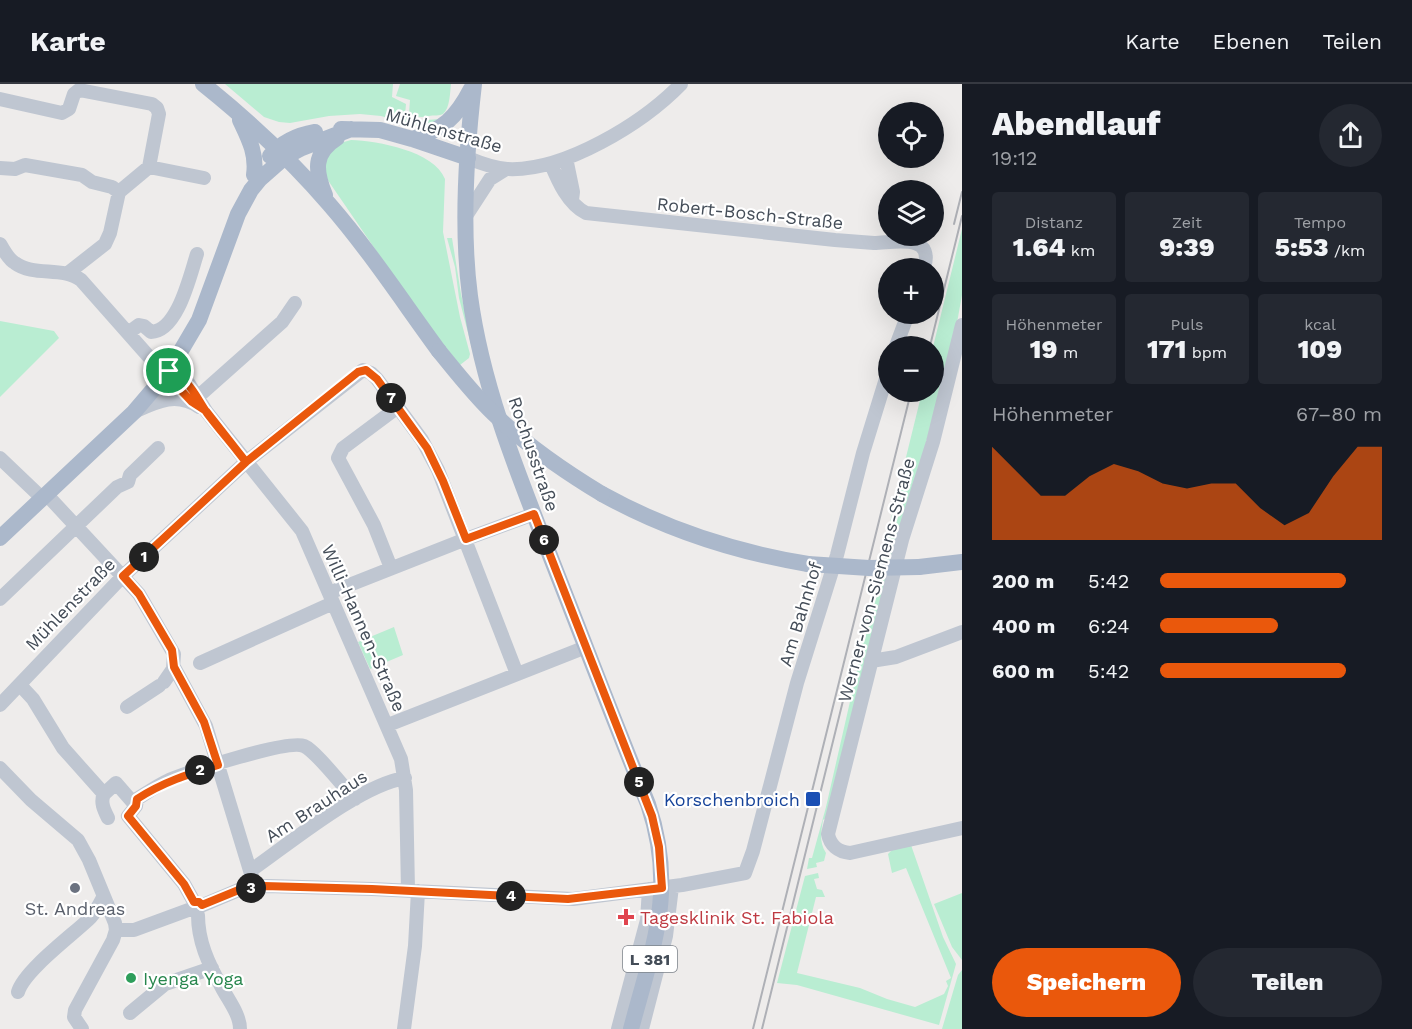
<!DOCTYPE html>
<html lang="de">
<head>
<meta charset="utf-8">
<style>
  :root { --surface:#171b24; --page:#242831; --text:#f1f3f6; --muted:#9ea1a6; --line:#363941; --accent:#ea580c }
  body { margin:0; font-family:"Work Sans",sans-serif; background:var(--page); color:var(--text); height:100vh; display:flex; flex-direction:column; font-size:22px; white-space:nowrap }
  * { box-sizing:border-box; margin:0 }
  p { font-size:20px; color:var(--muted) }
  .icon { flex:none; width:33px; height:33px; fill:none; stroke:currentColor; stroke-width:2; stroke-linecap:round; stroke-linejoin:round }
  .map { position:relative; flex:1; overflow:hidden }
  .drawer { display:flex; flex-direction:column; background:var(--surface); width:450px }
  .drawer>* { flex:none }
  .buttons { position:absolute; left:878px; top:18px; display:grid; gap:12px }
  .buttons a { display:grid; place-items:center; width:66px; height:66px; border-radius:50%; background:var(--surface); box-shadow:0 6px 24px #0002; font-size:30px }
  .pin { position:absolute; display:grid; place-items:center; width:51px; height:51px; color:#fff; margin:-26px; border:3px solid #fff; border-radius:50%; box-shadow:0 2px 6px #0007 }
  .km { position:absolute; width:30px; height:30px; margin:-15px; border-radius:50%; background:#222; color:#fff; font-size:16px; line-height:30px; text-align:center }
  .round { display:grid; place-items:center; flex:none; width:63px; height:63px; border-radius:32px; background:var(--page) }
  .overview { display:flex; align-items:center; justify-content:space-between; height:102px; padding:0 30px }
  h1 { font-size:33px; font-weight:800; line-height:45px }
  .stats { display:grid; grid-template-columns:repeat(3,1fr); gap:9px; height:102px; padding:6px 30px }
  .stats div { display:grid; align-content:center; border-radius:6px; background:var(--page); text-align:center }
  .stats b { font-size:26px; font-weight:800 }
  .stats small { font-size:16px; font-weight:400 }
  .stats p { font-size:16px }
  .chart { height:168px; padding:12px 30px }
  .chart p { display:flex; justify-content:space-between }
  .chart svg { width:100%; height:108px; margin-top:6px; fill:var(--accent); opacity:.7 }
  .cta { display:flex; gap:12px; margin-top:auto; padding:12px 30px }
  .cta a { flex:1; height:69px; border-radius:36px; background:var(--accent); color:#fff; font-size:24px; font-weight:800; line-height:69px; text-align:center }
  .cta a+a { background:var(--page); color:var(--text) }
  ul { padding:0 30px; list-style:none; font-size:20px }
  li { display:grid; grid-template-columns:96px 72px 1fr; align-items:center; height:45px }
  li i { height:15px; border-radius:8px; background:var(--accent) }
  header { display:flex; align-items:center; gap:36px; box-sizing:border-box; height:84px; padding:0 30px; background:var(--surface); border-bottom:2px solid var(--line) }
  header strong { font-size:28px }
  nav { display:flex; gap:33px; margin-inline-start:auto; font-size:21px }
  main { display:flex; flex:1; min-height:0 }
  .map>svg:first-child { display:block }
  .green { fill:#b9edd2 }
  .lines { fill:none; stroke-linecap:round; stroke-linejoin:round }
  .minor { stroke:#bfc6d1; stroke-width:14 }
  .major { stroke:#abb8cb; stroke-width:16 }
  .rail { stroke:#aeb0b6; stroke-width:2 }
  .major-bridge { stroke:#abb8cb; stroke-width:16 }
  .route-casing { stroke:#fff; stroke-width:12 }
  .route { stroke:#ea580c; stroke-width:8 }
  .transit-dot { fill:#1a4fb4; stroke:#fff; stroke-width:2 }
  .worship-dot { fill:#6b7280; stroke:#fff; stroke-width:2 }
  .health-dot { fill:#e0444e; stroke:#fff; stroke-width:2 }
  .leisure-dot { fill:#2e9e5b; stroke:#fff; stroke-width:2 }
  .labels { text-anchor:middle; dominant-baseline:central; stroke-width:4.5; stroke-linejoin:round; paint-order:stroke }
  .shield { fill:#fff; stroke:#7c828a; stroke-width:1.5 }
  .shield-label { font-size:16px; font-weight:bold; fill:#444d58 }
  .street-label { font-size:18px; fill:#444d58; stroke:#fff }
  .transit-label { font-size:18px; fill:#164399; stroke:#fff; text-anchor:end }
  .worship-label { font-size:18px; fill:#5b616d; stroke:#fff }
  .health-label { font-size:18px; fill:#be3a42; stroke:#fff; text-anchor:start }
  .leisure-label { font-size:18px; fill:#27864d; stroke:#fff; text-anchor:start }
</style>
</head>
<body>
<header>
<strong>Karte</strong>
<nav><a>Karte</a><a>Ebenen</a><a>Teilen</a></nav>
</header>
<main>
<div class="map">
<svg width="962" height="945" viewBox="0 0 962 945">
  <rect width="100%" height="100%" fill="#eeeceb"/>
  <path class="green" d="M225 0H393L392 13 406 20 405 31C416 39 426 36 438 35L424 44 381 32 360 30 329 32 290 39 279 38 264 33Z
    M400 0H451C450 8 450 24 443 30 440 32 433 31 429 32 421 34 416 33 409 29L410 16 396 12Z
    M351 56C378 57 434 67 445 95L443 148 460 233 470 270 469 274 460 281 421 232 325 92 326 70 337 60Z
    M962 145V211L955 250 826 734 823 736C821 749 819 758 826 769L824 777 816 779 817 783 807 785 809 774H812L826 723 859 578 856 577 922 308H933V263Z
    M447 154H452L461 210 481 299 459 214 455 183Z
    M0 237 54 247 59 254 0 313Z
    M394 543 403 571 370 585 358 558Z
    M911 761 943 853 956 880 939 941 797 901 777 899 805 792 818 789 819 794 814 795 817 805 822 806 825 813H816L797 889 860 904 887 915 915 923 944 910 948 902 946 897 951 894 906 784 892 789 888 770 892 766Z
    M962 809V876L952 863 934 820Z
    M962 886V945H942L958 891Z"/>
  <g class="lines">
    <path class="minor" d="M0 15 62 29 69 25 74 10 79 6 152 20 157 24 159 30 149 83 204 94
      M468 74C480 79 494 84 507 85 564 88 643 39 681 0
      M566 74 573 108 572 116
      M551 80C558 97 568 120 586 129L835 156C848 157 861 158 874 159 893 159 935 148 924 184
      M0 84 15 85 25 81 82 91 92 98 112 103 119 108
      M466 132 490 95 506 85
      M0 160C4 166 8 175 15 179 34 193 62 182 81 196L150 274 182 293 189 300 206 327 302 447 401 675 406 706 408 806
      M68 189 105 160 110 149 119 108 149 83
      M962 241 933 358 902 456 828 750C830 761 838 768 850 769L962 744
      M128 249 139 241 144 242 151 248C178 247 190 191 197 170
      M896 262 908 230
      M192 318 282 238 295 219
      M136 327C158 317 177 308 199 323
      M0 374 43 415
      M47 411 139 510 174 570 173 585 164 598
      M391 484 374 441 338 374 343 364 398 323
      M329 509 466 455 534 430
      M0 515 117 403 128 398 130 391 158 364
      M871 577 896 573 962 548
      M200 579 333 519
      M174 583 206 642 255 803
      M20 601 33 615 63 664 104 710 116 699 136 722
      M0 621 123 492 246 378 363 286 371 289 377 295 422 356 438 386 517 590
      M127 623 159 602
      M388 641 586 563
      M0 684 31 716 78 756 89 776 115 839 116 846 113 856 75 926 74 933 82 945
      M104 710C100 718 104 726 108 734
      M250 787C289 760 360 701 405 694
      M194 818 184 800 128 732 136 722 137 715C148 708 158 701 169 696 189 688 288 655 304 662 316 667 344 704 355 715
      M203 821 241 805 267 802 372 805 573 815 682 801 745 789 753 767 797 599 837 471 863 369 888 288
      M198 831C198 857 208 879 221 902 228 916 240 930 240 945
      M116 846H134L191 825
      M18 908C24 887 71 852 88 836 95 830 99 820 104 812
      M130 929 165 900 212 884
      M404 945 415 862 418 807
      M618 945 647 836 649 805
      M642 945 666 852 672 803"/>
    <path class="major" d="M203 0C248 36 291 76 329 120 369 166 403 218 439 267
      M474 0C466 69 461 144 470 212 483 309 523 402 558 492 588 568 617 645 648 720 677 806 653 862 631 945
      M240 36C249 55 257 70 254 91
      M341 45 380 46 412 55 468 74
      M412 55C443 46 456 34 471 5
      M270 72C282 58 298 51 315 48
      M325 111C315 87 313 69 337 54
      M602 410C667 446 735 468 808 480
      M0 454 134 328 169 287 199 236 238 130 251 106 260 95 285 73 302 64 351 45
      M919 483 962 478"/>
    <path class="rail" d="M954 140 962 108
      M930 262 962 132
      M753 945 911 308
      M762 945 857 560"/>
    <path class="major-bridge" d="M439 267C457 289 474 311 494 330 526 361 564 387 602 410
      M808 480 869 484 919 483"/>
  </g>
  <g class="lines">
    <g class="route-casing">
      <path id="route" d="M169 287 177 302 192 318 206 327 246 378 123 492 139 510 172 566 174 583 204 638 218 681C189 690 163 698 137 715L136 722 128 732 184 800 194 818H199L202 821 241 805 264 802 372 805 568 815 662 804 659 763 652 732 534 430 466 455 443 397 427 364 377 295 366 286 358 288 246 378C233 361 219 345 207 329 194 310 191 297 169 287"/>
    </g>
    <use href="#route" class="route"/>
  </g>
  <rect class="transit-dot" x="805" y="707" width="16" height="16" rx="3"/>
  <circle class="worship-dot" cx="75" cy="804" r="6"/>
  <path class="health-dot" d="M623 824h6v6h6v6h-6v6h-6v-6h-6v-6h6z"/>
  <circle class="leisure-dot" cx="131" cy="894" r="6"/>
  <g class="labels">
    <rect class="shield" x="623" y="862" width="54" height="26" rx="4.5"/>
    <g class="shield-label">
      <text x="650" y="875">L 381</text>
    </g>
    <g class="street-label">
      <text transform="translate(444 46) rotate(16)">Mühlenstraße</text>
      <text transform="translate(750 129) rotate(6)">Robert-Bosch-Straße</text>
      <text transform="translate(534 370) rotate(71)">Rochusstraße</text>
      <text transform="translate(876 496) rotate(-75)">Werner-von-Siemens-Straße</text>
      <text transform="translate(70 520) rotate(-46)">Mühlenstraße</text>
      <text transform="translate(800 530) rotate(-73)">Am Bahnhof</text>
      <text transform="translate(364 544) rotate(66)">Willi-Hannen-Straße</text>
      <text transform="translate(316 722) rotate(-33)">Am Brauhaus</text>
    </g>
    <g class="transit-label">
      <text x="800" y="715">Korschenbroich</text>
    </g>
    <g class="worship-label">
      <text x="75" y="824">St. Andreas</text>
    </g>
    <g class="health-label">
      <text x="640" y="833">Tagesklinik St. Fabiola</text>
    </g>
    <g class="leisure-label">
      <text x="143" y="894">Iyenga Yoga</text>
    </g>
  </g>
</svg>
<div class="buttons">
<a><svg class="icon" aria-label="locate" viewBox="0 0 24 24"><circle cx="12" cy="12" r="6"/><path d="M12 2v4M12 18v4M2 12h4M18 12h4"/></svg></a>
<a><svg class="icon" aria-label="layers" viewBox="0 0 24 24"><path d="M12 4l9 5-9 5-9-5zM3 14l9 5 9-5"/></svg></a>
<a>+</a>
<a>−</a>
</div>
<div class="pin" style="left:169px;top:287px;background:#1e9e55"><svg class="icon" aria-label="arrive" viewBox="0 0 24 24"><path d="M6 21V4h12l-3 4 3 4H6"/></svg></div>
<b class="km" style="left:144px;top:473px">1</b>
<b class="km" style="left:200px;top:686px">2</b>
<b class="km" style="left:251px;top:804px">3</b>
<b class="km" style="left:511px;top:812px">4</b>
<b class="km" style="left:639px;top:698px">5</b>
<b class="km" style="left:544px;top:456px">6</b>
<b class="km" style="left:391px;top:314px">7</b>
</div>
<section class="drawer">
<div class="overview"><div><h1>Abendlauf</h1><p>19:12</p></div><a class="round"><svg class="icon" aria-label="share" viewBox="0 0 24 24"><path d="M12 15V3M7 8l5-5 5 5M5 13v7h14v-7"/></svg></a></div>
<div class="stats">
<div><p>Distanz</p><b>1.64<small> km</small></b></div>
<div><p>Zeit</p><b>9:39</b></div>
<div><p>Tempo</p><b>5:53<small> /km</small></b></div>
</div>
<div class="stats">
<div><p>Höhenmeter</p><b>19<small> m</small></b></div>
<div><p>Puls</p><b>171<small> bpm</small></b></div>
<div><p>kcal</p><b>109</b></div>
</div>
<div class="chart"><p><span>Höhenmeter</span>67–80 m</p>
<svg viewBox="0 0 160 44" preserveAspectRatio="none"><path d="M0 44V6L10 16L20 26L30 26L40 18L50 13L60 16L70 21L80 23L90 21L100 21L110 31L120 38L130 33L140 18L150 6L160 6V44z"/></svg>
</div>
<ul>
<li><b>200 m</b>5:42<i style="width:84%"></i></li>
<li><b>400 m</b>6:24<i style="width:53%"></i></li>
<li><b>600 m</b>5:42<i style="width:84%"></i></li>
</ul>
<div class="cta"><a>Speichern</a><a>Teilen</a></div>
</section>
</main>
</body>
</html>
